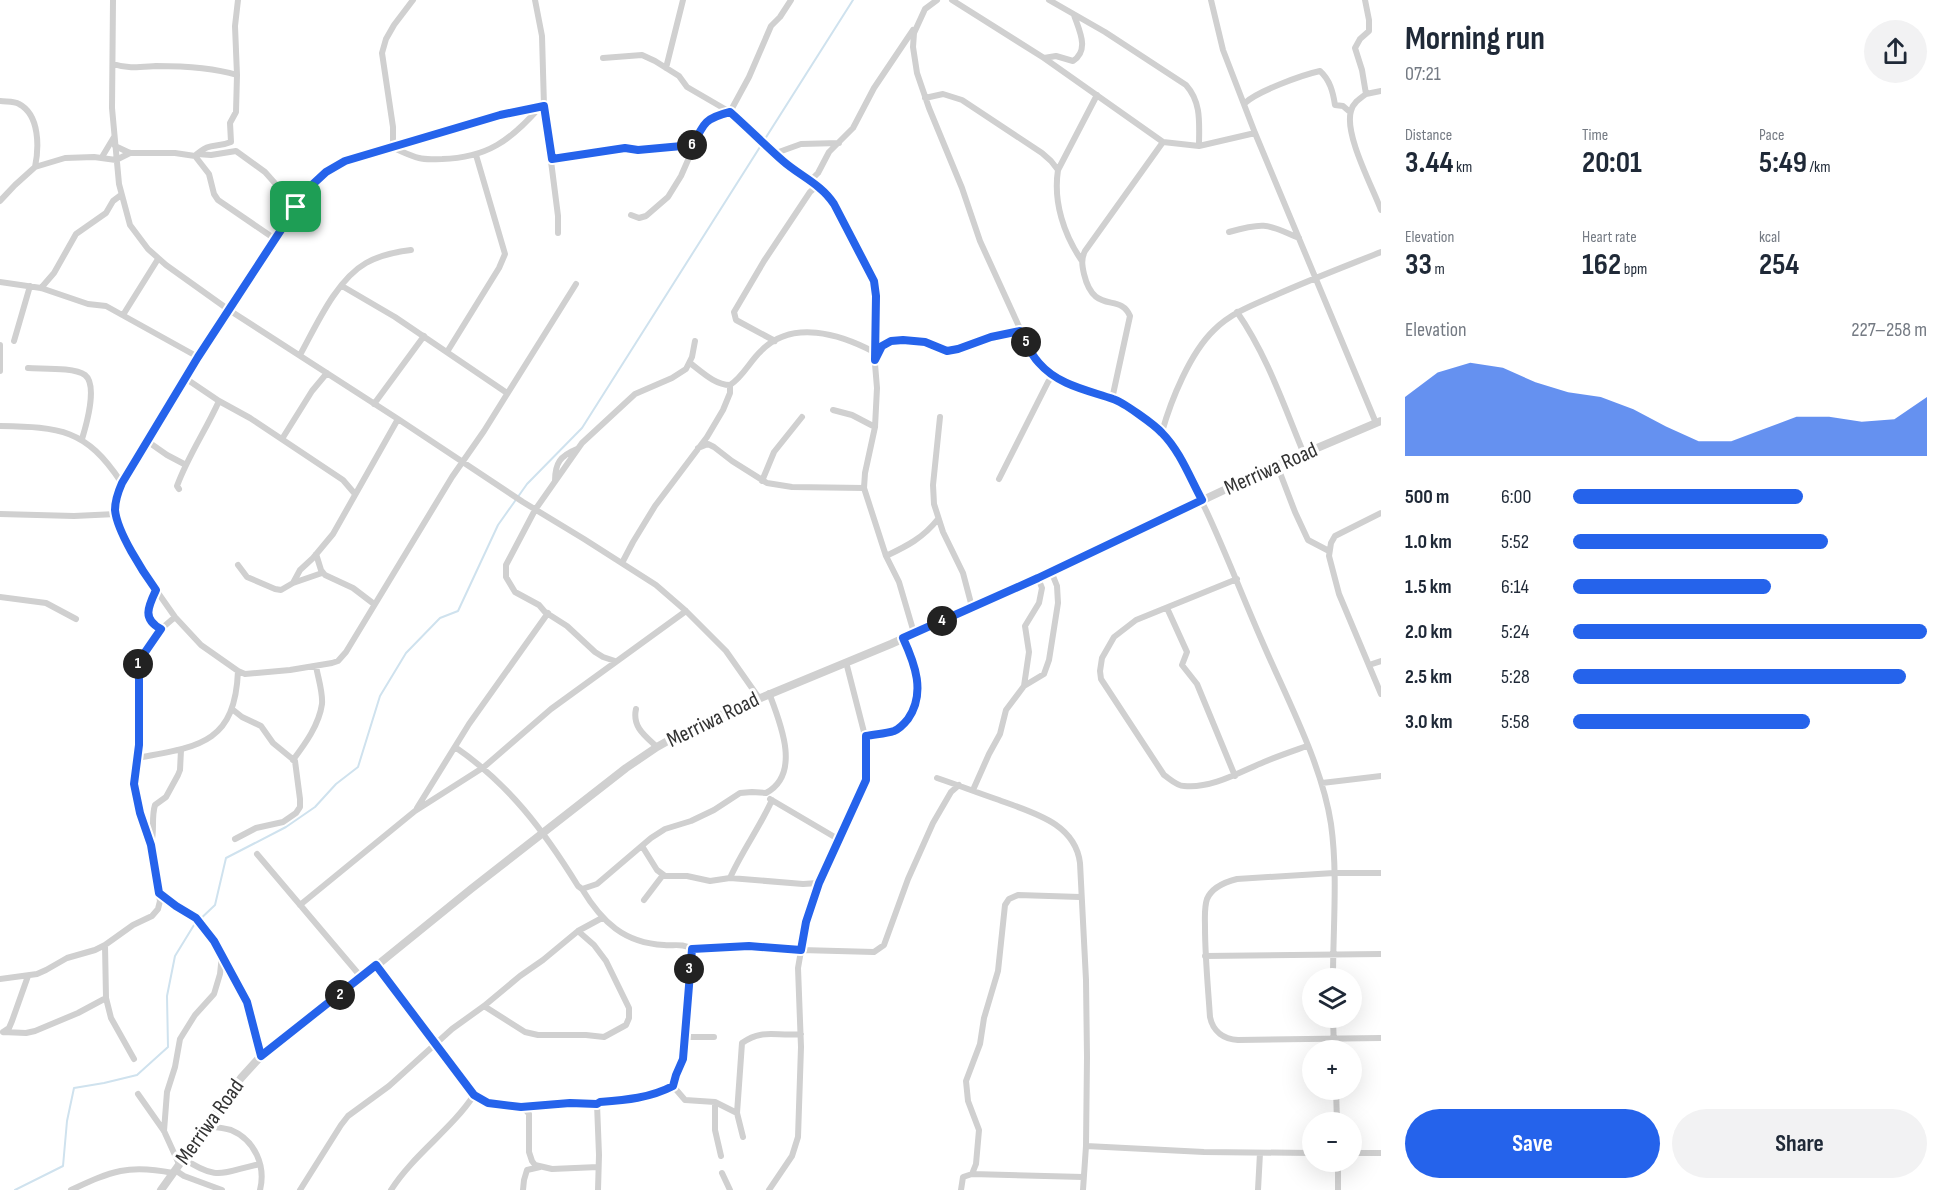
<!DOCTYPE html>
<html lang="en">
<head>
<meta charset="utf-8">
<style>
  :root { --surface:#fff; --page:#f2f2f3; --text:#1f2937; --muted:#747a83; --accent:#2563eb }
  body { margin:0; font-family:"Sofia Sans Condensed",sans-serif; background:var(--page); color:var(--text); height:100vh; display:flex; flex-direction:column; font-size:22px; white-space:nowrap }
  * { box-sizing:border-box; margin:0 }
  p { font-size:20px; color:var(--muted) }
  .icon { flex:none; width:33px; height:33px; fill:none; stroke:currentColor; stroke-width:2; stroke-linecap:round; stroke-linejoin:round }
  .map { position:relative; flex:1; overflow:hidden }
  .panel { display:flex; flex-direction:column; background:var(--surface); width:570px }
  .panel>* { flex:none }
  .tools { position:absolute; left:1302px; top:968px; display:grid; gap:12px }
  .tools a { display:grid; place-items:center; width:60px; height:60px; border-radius:50%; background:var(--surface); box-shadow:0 6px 24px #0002; font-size:30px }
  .pin { position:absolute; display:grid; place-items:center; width:51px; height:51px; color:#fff; margin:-26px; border-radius:12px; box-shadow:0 3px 9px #0006 }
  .km { position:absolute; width:30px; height:30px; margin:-15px; border-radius:50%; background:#222; color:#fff; font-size:16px; line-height:30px; text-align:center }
  .round { display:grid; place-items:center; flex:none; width:63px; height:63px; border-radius:32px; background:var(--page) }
  .head { display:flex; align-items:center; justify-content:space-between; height:102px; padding:0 24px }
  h1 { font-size:33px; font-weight:700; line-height:45px }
  .stats { display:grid; grid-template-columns:repeat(3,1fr); gap:9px; height:102px; padding:6px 24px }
  .stats div { display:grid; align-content:center }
  .stats b { font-size:30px; font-weight:700 }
  .stats small { font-size:16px; font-weight:400 }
  .stats p { font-size:16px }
  .chart { height:168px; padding:12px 24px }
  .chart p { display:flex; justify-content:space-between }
  .chart svg { width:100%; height:108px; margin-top:6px; fill:var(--accent); opacity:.7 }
  .action { display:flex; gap:12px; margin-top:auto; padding:12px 24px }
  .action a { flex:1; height:69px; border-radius:36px; background:var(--accent); color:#fff; font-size:24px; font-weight:700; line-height:69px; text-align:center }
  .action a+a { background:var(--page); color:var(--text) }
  ul { padding:0 24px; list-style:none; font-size:20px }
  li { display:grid; grid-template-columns:96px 72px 1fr; align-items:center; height:45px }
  li i { height:15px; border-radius:8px; background:var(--accent) }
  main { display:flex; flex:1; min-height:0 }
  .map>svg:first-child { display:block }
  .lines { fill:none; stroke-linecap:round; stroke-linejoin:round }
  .stream { stroke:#cfe2ee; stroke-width:2 }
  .minor { stroke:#d0d0d0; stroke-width:6 }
  .tertiary { stroke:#d0d0d0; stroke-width:8 }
  .route-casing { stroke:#fff; stroke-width:12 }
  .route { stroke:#2563eb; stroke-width:8 }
  .labels { text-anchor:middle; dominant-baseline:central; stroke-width:6; stroke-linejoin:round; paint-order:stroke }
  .street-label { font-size:22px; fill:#333; stroke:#fff }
</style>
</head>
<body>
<main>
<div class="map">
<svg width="1381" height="1190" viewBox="0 0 1381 1190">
  <rect width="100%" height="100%" fill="#fff"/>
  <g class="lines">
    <path class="stream" d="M15 1190 63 1166 67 1121 74 1088 104 1083 137 1075 168 1047 167 996 175 956 194 925 215 905 226 858 286 827 315 807 336 784 358 767 380 696 406 653 440 618 458 611 498 525 527 484 582 428 853 0"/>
    <path class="minor" d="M113 0 112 108 119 184 130 225 148 249 166 265 229 310 398 419 523 502 584 539 656 585 686 611 726 651 759 698
      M535 0 542 36 544 106 558 216V233
      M937 0 925 9 914 33 913 47 917 73 929 108 962 188 980 241 1032 355 1039 364 1053 375 1081 390 1119 402 1162 432 1168 440C1208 503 1232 573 1262 641 1286 697 1322 764 1331 824 1338 874 1333 927 1333 978
      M952 0 1044 58 1163 142 1199 146 1255 133
      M1049 0 1105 32 1186 85C1202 103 1199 124 1199 146
      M1211 0 1223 50 1255 133 1376 423
      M1365 0 1369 20V31L1360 39 1355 48 1362 70 1366 94C1359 99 1353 103 1351 111 1344 134 1372 186 1381 210
      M603 58 642 55 655 61 679 76 687 87 730 112 783 161 811 180 827 193 833 204 874 281 876 295 874 352 877 388 875 427 865 473 864 488 886 556 899 582 914 633
      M1044 58 1056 56 1073 61C1090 50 1079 30 1074 15
      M113 64C128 69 140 67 156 66 183 66 211 67 237 75L236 112 230 123 231 142C214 149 211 141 195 156
      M666 68 683 0
      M237 75 235 26 238 0
      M1366 94 1381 91
      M925 98 943 94 962 100 1042 153 1051 161 1058 170
      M0 101C6 102 14 101 19 104 40 115 39 148 35 167L15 185 0 201
      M1245 103C1258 91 1302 75 1320 71 1330 80 1333 92 1335 105L1343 106 1350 112
      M544 106 500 115 345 161C323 172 310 187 296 207L198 357 121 482 115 501 116 514 120 527 142 570 175 617 201 645 238 671 245 674 290 670 332 663 338 661 346 652 452 477 484 431 576 284
      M115 146 130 153H175L195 156 209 174 214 194 218 200 275 239
      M393 146V127L382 53 386 39 394 25 413 0
      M393 148C401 151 410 156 419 158 426 160 434 159 442 159 487 158 511 140 540 107
      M776 153 801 144 839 143
      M197 154 211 155 236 151 265 172 296 207
      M102 157 114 137
      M552 159 625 148 638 150 693 145
      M35 167 65 158 94 157 116 160 130 153
      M811 180 818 173 829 152 853 128 874 88 913 30
      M631 215 639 218 646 216 668 197 681 176 702 128 711 117 730 112 749 77 771 26 780 17 791 0
      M1229 232C1265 222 1266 224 1299 238
      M1082 261C1064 235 1053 202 1058 170L1097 95
      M0 282 41 288 88 304 106 306 198 357
      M342 286 395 317 507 393
      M41 288 54 273 76 234 106 213 113 201 121 195
      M1237 312C1267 355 1284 406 1304 454
      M123 315 158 259
      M14 341 30 286
      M775 341 736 320 734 312 764 261 810 192 818 185
      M0 345V371
      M447 352 499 268 505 254 476 155
      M300 355C316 326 336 280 366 263 380 255 395 252 411 250
      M875 359 882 346 891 341 925 342 947 351 958 349 991 337 1020 331
      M690 363C702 372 715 385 730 385 743 377 750 361 761 351 792 319 840 334 874 352
      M28 368C42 369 74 367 85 375 98 385 86 426 82 439
      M185 378 219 401 250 418 343 480 355 494
      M1112 399 1130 316C1120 292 1094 316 1084 274 1082 265 1081 259 1085 251L1163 142
      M374 404 424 336
      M833 410 852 415 875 427
      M940 417 933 485 934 504 943 532 963 573 972 607
      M0 426C60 427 86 429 121 482
      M1162 432C1171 400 1190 353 1214 330 1232 312 1255 304 1278 294 1312 279 1346 266 1381 252
      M282 439 312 391 327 373
      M147 441 167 455 186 465
      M698 448 708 444 714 447 732 461 767 483 792 487 864 488
      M1277 465 1295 512 1308 540 1329 551
      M999 479 1048 382 1053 375
      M555 481C555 463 560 456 577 449
      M762 481 774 452 802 417
      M179 489 177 486C188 456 206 430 219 401
      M1381 513 1335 536 1331 543 1329 556 1339 594 1381 694
      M0 514 74 516 116 514
      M316 554 321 570 325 575 353 588 374 604
      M886 556C907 546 923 538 938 519
      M622 563 633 542 655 506 707 437 723 410 730 393V385
      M238 565 247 577 275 589 281 590 293 583 300 570 313 558 333 534 398 419
      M1237 579 1136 620 1114 637 1102 658 1100 671 1101 679 1164 775C1170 779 1177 786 1184 786 1211 789 1240 772 1264 762 1278 756 1293 751 1307 746
      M293 583 322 573
      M155 590 150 604 148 619 152 624 161 629
      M0 597 46 603 76 619
      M1167 608 1187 652 1182 665 1197 684 1235 776
      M615 661 603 657 595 652 567 626 545 612 539 605 515 592 506 577V565L535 510 582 443 635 394 672 378 686 369 692 357 695 341
      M1369 665 1381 661
      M1024 686 1044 674 1049 660 1058 603 1057 586 1051 571
      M232 709 242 717 261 726 273 743 295 761 300 799V807L296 813 283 822 256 828 235 839
      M636 709C632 727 645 736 657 747
      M865 736C875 734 885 734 894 731 899 729 904 724 908 719 926 693 914 664 903 638
      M455 747C509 784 544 831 578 886L582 889 597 884 651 838 665 829 691 821 714 810 740 793 752 792 766 793C802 774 780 722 769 693
      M137 758C198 747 235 744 238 671
      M293 760C305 744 319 725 322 704 323 692 318 678 316 666
      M937 778C958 785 978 793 999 800 1030 812 1075 822 1080 863L1086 980 1087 1057 1086 1146 1083 1190
      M1322 783 1381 776
      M973 790 989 754 1000 734 1006 710 1024 686 1029 652 1025 626 1039 603 1042 588 1038 578
      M770 799 838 839
      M417 808 469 724 548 613
      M151 844C155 830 151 818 155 805L166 797 178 775 180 770 181 750
      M642 846 657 870 665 876H687L710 881 730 878 803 884 818 883
      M257 854 362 978
      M1381 873H1334L1237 879C1225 882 1212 887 1207 899 1204 908 1205 918 1205 927 1205 957 1208 987 1210 1017 1213 1032 1224 1039 1238 1040L1381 1038
      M730 878C742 851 760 827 772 800
      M582 889C602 922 624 943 664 945 674 946 683 943 692 949L749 946 801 950 874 952 884 945 908 879 933 823 951 792 959 785
      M159 893 175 907 196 918 215 941 247 1002 261 1056
      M644 900 663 875
      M300 905 415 811 484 767 551 709 686 611
      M105 945 106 998 111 1018 134 1059
      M1205 956 1381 954
      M376 965 474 1095C451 1130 414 1154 391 1190
      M0 979 37 974 46 970 67 958 95 950 105 945 133 925 152 916 158 909 160 901 156 881 155 865 151 845 140 814 134 784 140 721 138 662 161 629 175 617
      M484 1006 525 1032 538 1035H586L604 1037 626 1025 629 1018V1008L606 961 594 945 578 931
      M1333 1017 1334 1050
      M3 1032 26 1033 35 1031 78 1013 106 998
      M3 1032 9 1028 12 1021 28 976
      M685 1037H714
      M673 1086 685 1100 715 1102 737 1113
      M1336 1089 1337 1122
      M138 1094 164 1131 179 1164
      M474 1095C478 1097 483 1101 487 1102 502 1107 519 1100 529 1114V1152L532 1161 535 1165 552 1169 598 1167
      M715 1102V1130L721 1156
      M522 1106 570 1103 597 1104
      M207 1126C215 1127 224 1128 231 1130 255 1140 266 1166 260 1190
      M164 1131 167 1092 175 1067 180 1039 195 1015 214 994 220 974 222 955
      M743 1137 737 1113 742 1043C763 1028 777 1037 801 1034
      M1086 1146 1204 1152 1312 1153
      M1352 1153H1381
      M183 1158C218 1182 222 1172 260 1164
      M1338 1161V1190
      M175 1170 184 1176 222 1190
      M722 1173 730 1190
      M972 1174 976 1164 979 1130 968 1101 966 1081 980 1044 984 1018 998 971 1005 905 1009 899 1018 895 1080 897
      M71 1190C112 1171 128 1164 173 1173
      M300 1190 341 1125 348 1116 389 1086 452 1029 484 1006 520 976 543 960 578 931 602 918
      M523 1190 524 1180 527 1170 540 1167
      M598 1190 599 1155 597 1104 600 1102C626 1100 650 1098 673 1086L676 1075 682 1064 692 949
      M769 1190 792 1156 798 1137 801 1047 798 968 806 922 818 883 865 780V736L846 662
      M961 1190 963 1177 972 1174 1083 1177
      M1258 1190 1260 1153"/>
    <path class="tertiary" d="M161 1190 241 1078 261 1056 349 988 471 889 626 768 657 747 680 734 734 709 891 644 1038 578 1277 465 1381 421"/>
  </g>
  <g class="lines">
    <g class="route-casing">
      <path id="route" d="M544 106 552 159 625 148 638 150 693 145C704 122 706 118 730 112 748 128 765 145 783 161 800 176 821 184 834 204L874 281 876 296 875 360 882 346 891 341 903 340 925 342 947 351 958 349 991 337 1020 331C1026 342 1030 354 1039 363 1058 385 1087 390 1113 399 1123 402 1155 425 1162 433 1180 451 1190 478 1202 500L1038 578 903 638C915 664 926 693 908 719 904 724 899 729 894 731 885 734 875 734 866 736V780L819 883 806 922 801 950 749 946 692 949 683 1059 676 1075 673 1086C650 1098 626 1100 600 1102L597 1104 570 1103 521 1107 488 1103 474 1095 376 965 261 1056 247 1002 214 941 196 918 176 906 159 893 151 845 140 813 134 784 139 745V661L161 629C142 619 148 607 156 590 143 572 117 532 115 510 115 500 118 492 122 483L198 357 296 207 312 185 326 172 345 161 500 115Z"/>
    </g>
    <use href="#route" class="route"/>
  </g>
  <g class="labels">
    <g class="street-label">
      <text transform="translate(1271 469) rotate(-24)">Merriwa Road</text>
      <text transform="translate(713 720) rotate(-26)">Merriwa Road</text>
      <text transform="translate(210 1122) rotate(-54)">Merriwa Road</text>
    </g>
  </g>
</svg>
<div class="tools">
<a><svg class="icon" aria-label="layers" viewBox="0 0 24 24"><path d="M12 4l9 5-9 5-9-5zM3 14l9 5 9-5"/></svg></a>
<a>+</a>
<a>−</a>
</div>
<div class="pin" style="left:296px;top:207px;background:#1e9e55"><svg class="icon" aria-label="arrive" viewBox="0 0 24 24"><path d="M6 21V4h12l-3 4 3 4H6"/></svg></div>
<b class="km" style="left:138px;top:664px">1</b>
<b class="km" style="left:340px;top:995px">2</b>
<b class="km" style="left:689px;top:969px">3</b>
<b class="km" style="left:942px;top:621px">4</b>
<b class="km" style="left:1026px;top:342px">5</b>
<b class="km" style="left:692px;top:145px">6</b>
</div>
<section class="panel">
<div class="head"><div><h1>Morning run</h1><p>07:21</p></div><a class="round"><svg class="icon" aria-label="share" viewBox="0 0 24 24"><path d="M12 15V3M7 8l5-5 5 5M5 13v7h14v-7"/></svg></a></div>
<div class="stats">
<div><p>Distance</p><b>3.44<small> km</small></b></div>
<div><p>Time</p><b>20:01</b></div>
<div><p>Pace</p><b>5:49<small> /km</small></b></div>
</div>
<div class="stats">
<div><p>Elevation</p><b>33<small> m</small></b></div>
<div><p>Heart rate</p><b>162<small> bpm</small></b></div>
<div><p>kcal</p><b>254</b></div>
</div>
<div class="chart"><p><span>Elevation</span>227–258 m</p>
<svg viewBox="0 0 160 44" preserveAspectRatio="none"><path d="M0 44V20L10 10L20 6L30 8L40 14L50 18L60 20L70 25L80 32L90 38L100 38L110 33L120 28L130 28L140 30L150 29L160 20V44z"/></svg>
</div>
<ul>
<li><b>500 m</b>6:00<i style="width:65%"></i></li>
<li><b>1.0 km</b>5:52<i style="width:72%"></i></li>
<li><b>1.5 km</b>6:14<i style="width:56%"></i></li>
<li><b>2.0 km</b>5:24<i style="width:100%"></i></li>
<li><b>2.5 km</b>5:28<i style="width:94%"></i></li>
<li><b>3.0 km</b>5:58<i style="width:67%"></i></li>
</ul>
<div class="action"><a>Save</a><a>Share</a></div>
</section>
</main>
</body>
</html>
